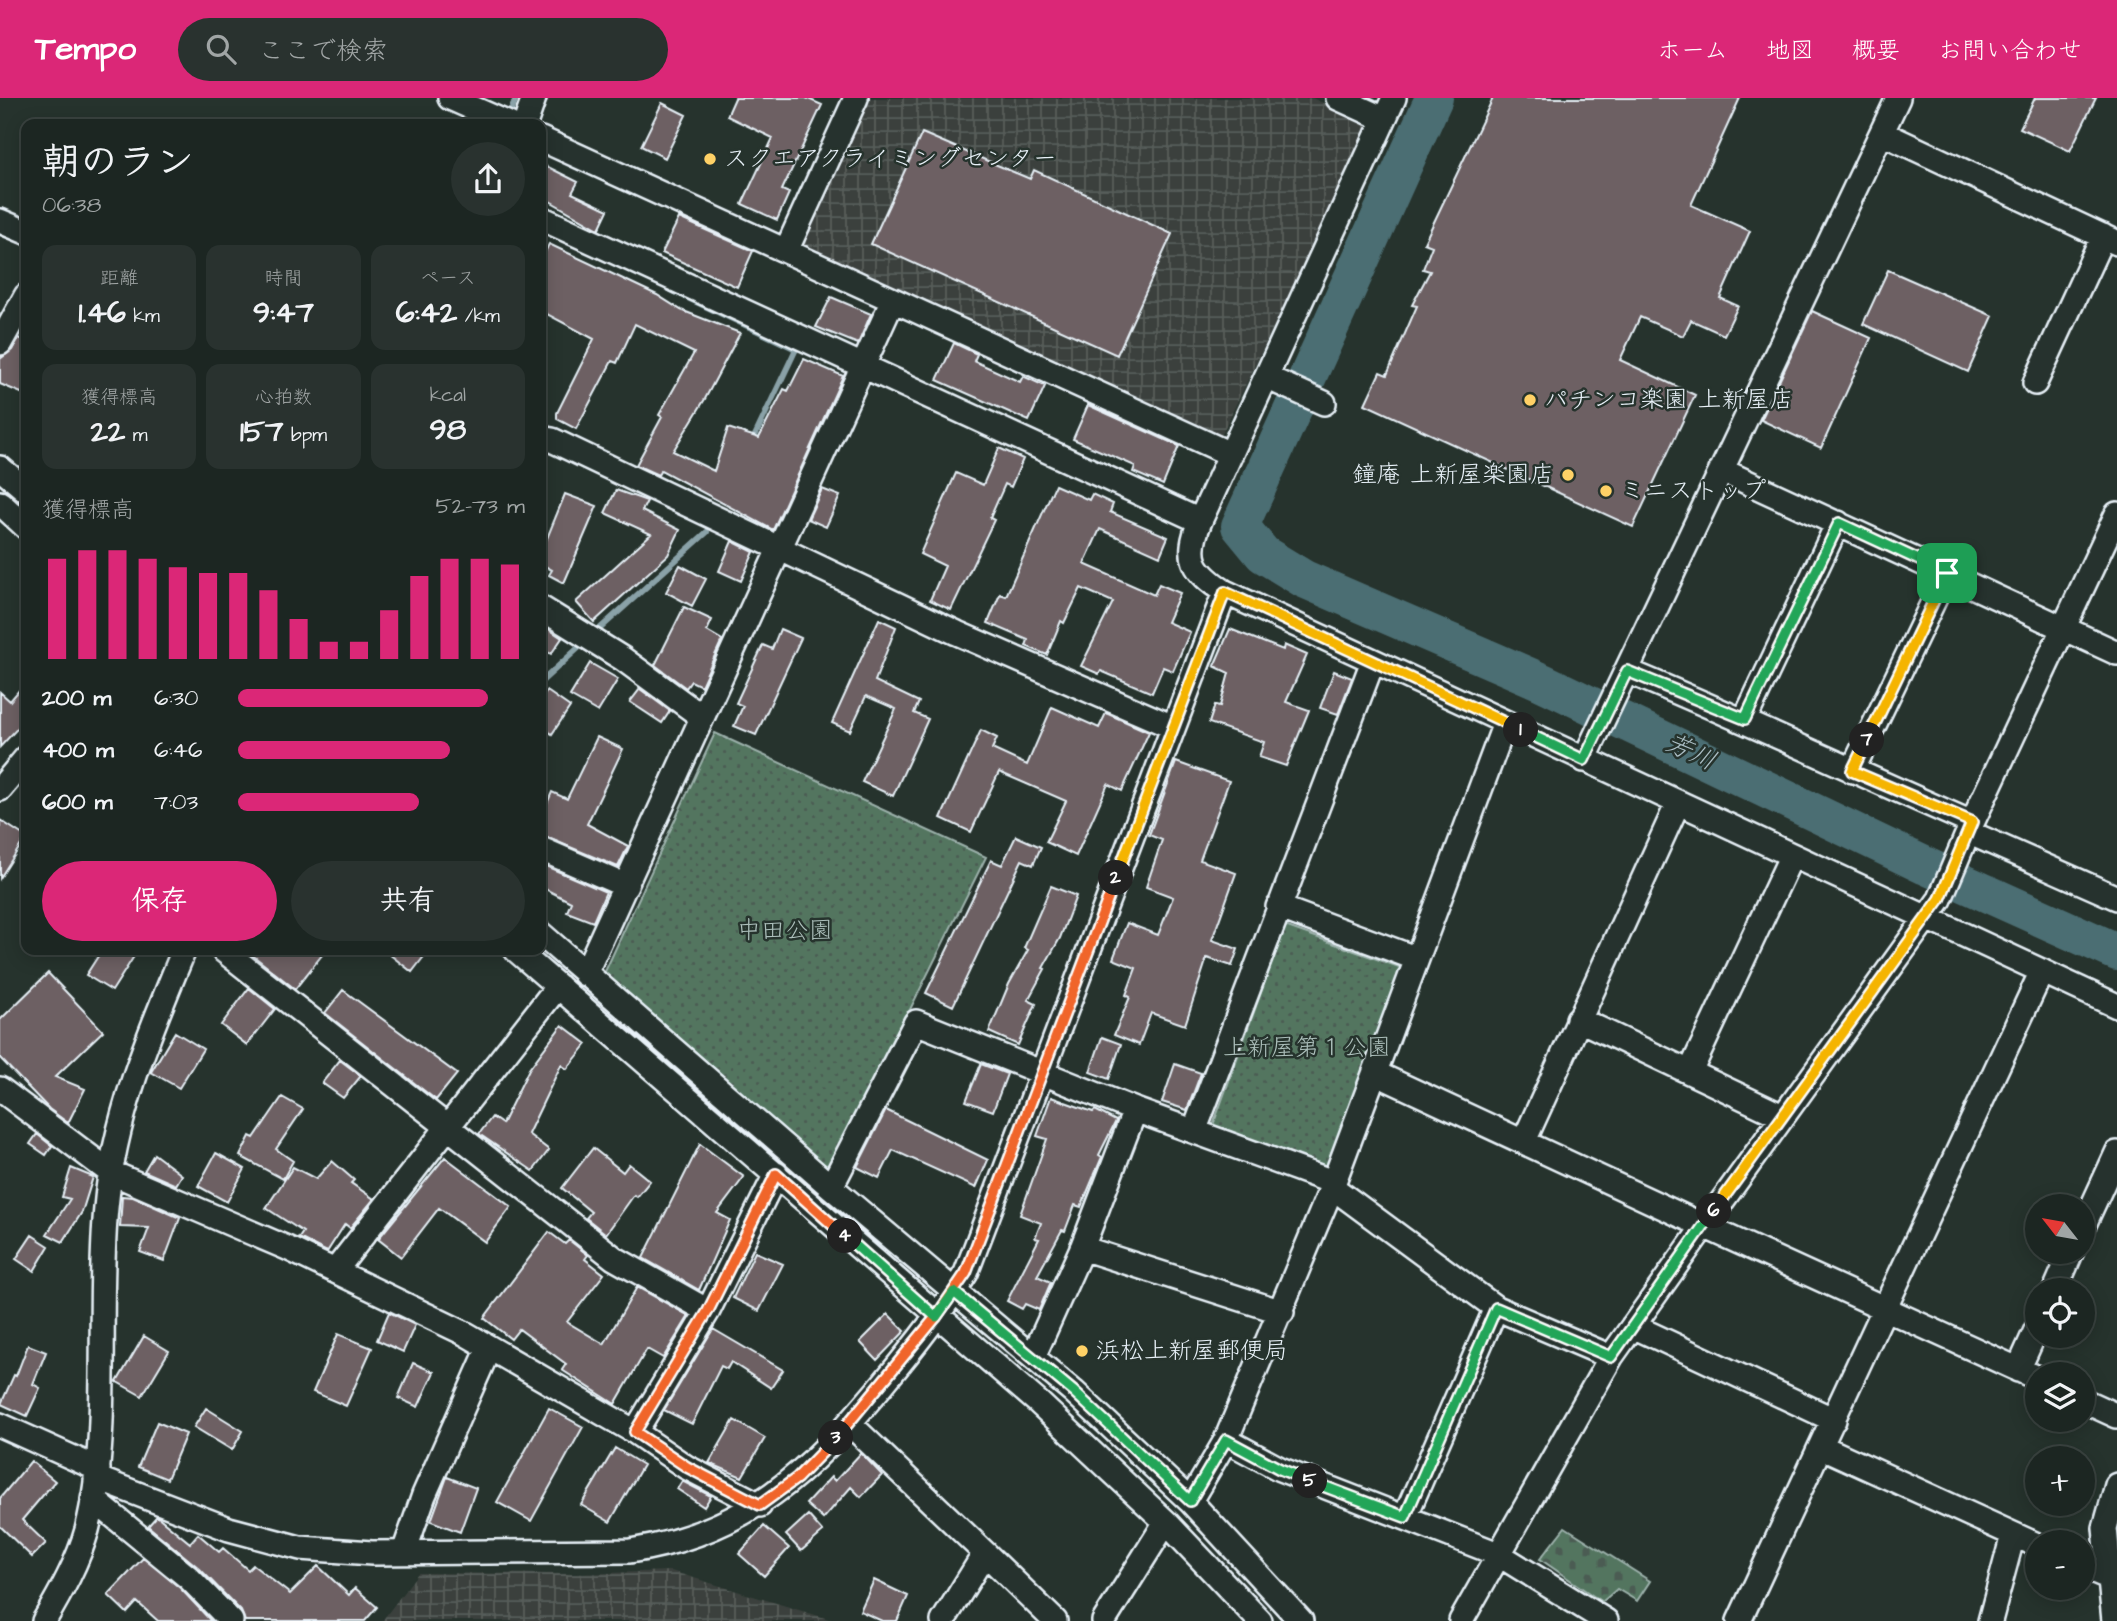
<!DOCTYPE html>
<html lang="ja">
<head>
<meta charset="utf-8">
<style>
  :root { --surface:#1c2622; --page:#29322f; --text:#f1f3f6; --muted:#a0a5a5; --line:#3a4340; --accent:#db2777 }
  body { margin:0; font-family:"Architects Daughter","Klee One",sans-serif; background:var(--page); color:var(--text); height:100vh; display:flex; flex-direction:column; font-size:26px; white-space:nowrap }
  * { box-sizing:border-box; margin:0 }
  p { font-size:23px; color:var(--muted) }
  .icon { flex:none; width:38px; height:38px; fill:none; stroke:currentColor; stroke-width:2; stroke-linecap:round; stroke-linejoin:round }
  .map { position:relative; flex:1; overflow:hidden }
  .panel { position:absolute; left:21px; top:21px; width:525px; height:836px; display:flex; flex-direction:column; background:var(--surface); border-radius:14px; box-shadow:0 4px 18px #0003,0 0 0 2px var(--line) }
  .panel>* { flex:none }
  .needle { width:46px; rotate:301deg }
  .controls { position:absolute; left:2025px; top:1096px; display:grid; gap:14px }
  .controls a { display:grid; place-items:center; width:70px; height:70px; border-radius:50%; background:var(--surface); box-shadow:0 4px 18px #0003,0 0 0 2px var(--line); font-size:35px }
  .pin { position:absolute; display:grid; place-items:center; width:60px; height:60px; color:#fff; margin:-30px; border-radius:14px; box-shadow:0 4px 10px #0006 }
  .km { position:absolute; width:35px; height:35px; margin:-18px; border-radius:50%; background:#222; color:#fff; font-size:19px; line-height:35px; text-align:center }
  .round { display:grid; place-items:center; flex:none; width:74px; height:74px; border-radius:37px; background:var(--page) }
  .head { display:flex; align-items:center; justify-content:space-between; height:119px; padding:0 21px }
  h1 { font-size:38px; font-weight:700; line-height:52px }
  .metrics { display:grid; grid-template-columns:repeat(3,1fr); gap:10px; height:119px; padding:7px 21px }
  .metrics div { display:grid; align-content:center; border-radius:14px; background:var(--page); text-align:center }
  .metrics b { font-size:30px; font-weight:700 }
  .metrics small { font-size:19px; font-weight:400 }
  .metrics p { font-size:19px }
  .chart { height:196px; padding:14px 21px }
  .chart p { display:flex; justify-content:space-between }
  .chart svg { width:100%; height:126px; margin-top:7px; stroke:var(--accent); stroke-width:6 }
  .cta { display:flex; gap:14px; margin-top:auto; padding:14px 21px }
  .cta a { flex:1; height:80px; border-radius:42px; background:var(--accent); color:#fff; font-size:28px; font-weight:700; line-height:80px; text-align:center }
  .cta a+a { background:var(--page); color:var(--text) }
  ul { padding:0 21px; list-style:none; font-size:23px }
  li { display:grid; grid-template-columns:112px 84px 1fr; align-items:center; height:52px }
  li i { height:18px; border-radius:9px; background:var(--accent) }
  header { display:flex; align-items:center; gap:42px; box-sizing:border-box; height:98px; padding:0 35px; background:var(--accent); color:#fff }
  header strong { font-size:33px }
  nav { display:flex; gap:38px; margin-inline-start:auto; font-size:24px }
  .search { width:490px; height:63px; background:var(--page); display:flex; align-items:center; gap:18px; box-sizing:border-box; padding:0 24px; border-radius:38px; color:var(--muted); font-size:26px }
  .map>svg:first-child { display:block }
  .industrial { fill:url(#industrial-grid) }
  .cemetery { fill:url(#cemetery-stones); stroke:#9db2ac; stroke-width:2 }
  .park { fill:url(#park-dots); stroke:#9db2ac; stroke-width:2 }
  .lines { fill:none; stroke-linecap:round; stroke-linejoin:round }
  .stream { stroke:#8aa2a8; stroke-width:6 }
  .river { stroke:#4c6e73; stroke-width:38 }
  .building { fill:#6d6163; stroke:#e8f1f8; stroke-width:2 }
  .minor-casing { stroke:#e8f1f8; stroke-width:28 }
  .minor { stroke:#26332d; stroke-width:23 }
  .split-1-casing { stroke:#fff; stroke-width:14 }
  .split-2-casing { stroke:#fff; stroke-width:14 }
  .split-3-casing { stroke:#fff; stroke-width:14 }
  .split-4-casing { stroke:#fff; stroke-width:14 }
  .split-5-casing { stroke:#fff; stroke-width:14 }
  .split-6-casing { stroke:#fff; stroke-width:14 }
  .split-7-casing { stroke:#fff; stroke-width:14 }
  .split-8-casing { stroke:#fff; stroke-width:14 }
  .split-1 { stroke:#22a559; stroke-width:9 }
  .split-2 { stroke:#f5b400; stroke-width:9 }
  .split-3 { stroke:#f0652b; stroke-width:9 }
  .split-4 { stroke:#f0652b; stroke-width:9 }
  .split-5 { stroke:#22a559; stroke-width:9 }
  .split-6 { stroke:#22a559; stroke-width:9 }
  .split-7 { stroke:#f5b400; stroke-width:9 }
  .split-8 { stroke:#f5b400; stroke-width:9 }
  .poi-dot { fill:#ffd166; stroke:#26332d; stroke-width:2.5 }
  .labels { text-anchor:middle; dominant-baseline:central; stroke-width:5; stroke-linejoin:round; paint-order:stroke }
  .poi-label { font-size:24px; fill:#e8f1f8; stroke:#26332d; text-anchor:start }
  .park-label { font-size:24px; fill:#acbfbb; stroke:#26332d }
  .water-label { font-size:26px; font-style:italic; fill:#aabdc3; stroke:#26332d }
</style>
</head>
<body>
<header>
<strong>Tempo</strong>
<div class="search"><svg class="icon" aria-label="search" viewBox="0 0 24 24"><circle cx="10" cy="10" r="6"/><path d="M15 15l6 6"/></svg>ここで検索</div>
<nav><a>ホーム</a><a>地図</a><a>概要</a><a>お問い合わせ</a></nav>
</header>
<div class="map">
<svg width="2117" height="1523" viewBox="0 0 2117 1523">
  <defs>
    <pattern id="industrial-grid" width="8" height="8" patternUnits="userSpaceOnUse" patternTransform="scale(1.75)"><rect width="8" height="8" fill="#3b413d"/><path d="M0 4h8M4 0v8" fill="none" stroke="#575d5a"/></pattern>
    <pattern id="cemetery-stones" width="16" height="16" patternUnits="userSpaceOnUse" patternTransform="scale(1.75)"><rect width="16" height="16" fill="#52745f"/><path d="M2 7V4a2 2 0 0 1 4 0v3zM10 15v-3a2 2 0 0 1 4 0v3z" fill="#4b5c53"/></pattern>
    <pattern id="park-dots" width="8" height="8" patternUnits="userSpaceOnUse" patternTransform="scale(1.75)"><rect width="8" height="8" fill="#52745f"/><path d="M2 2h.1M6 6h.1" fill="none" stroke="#4b5c53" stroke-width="1.8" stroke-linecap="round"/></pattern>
  </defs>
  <rect width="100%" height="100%" fill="#26332d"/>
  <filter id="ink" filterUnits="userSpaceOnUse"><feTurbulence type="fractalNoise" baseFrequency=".0143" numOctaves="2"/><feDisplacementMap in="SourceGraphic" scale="14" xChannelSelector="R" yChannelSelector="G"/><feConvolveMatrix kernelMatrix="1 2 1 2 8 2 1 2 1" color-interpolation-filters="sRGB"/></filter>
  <g filter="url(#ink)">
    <path class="industrial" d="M863 0H1312L1364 24 1368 33 1219 342 795 147Z
      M671 1473 835 1523H382L418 1475 576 1476Z"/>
    <path class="cemetery" d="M1565 1429 1650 1483 1637 1503 1617 1491 1602 1504 1540 1461Z"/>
    <path class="park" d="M715 635 986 759 828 1076 602 880Z
      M1285 828 1402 870 1328 1072 1212 1030Z"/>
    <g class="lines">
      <path class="stream" d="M508 21 516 0
        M671 192 796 251 752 344
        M594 536 707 434
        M541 584 586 543"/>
      <path class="river" d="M1434 0 1240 428 1263 456 1304 481 1542 584 1926 768 2117 854"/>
    </g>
    <path class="building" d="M735 0H806L822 7 782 92 789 95 777 122 742 106 773 40 727 18Z
      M1493 0H1740L1691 107 1750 133 1720 200 1738 208 1724 237 1691 222 1683 238 1640 219 1620 262 1695 297 1633 429 1365 306 1380 274 1387 277 1417 208 1412 207 1430 173 1423 171 1432 148 1424 145Z
      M2035 0H2096L2070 53 2020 30Z
      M662 5 686 17 665 60 641 48Z
      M922 35 1030 81 1034 72 1172 136 1117 257 871 146Z
      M546 68 578 84 572 95 608 112 599 131 541 98V80Z
      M679 120 753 153 737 189 662 155Z
      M549 146 657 197 681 212 740 235 705 301 673 353 714 373 728 330 759 340 784 291 788 293 804 261 843 278 773 432 661 372 658 377 636 367 662 319 659 317 694 255 635 226 617 265 612 263 576 331 557 321V315L594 241 541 213V162Z
      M1888 172 1993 218 1968 274 1863 226Z
      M831 199 871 216 858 246 816 229Z
      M1812 213 1871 240 1821 350 1761 322Z
      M19 240 26 243V297L0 286V261L12 252Z
      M954 245 977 256 974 263 1020 284 1023 278 1045 288 1029 323 937 282Z
      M1088 307 1179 348 1163 387 1133 374 1135 368 1073 341Z
      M999 350 1023 361 1011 389 1005 386 990 420 994 422 951 512 930 502 945 468 920 456 956 375 983 387Z
      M1055 387 1089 402 1092 396 1113 406 1110 414 1168 439 1160 458 1100 431 1084 466 1154 497 1159 486 1180 495 1167 524 1190 534 1173 573 1163 569 1152 595 1101 573 1099 576 1081 568 1113 504 1081 490 1064 525 1061 523 1047 557 1026 548 1028 542 988 525 1000 496 1006 498Z
      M822 391 840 398 826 429 808 421Z
      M616 392 647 403 642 413 680 432 668 457 594 524 576 504 651 436 605 415Z
      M565 396 597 408 564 485 549 477 552 472 541 466V455Z
      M732 443 754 454 741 483 719 473Z
      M680 467 706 481 692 508 666 494Z
      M684 509 712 522 707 533 722 542 701 588 691 583 686 590 655 567Z
      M879 521 896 529 875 583 919 604 914 615 928 621 893 698 862 684 896 611 866 598 850 633 832 625Z
      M547 530 562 540 551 556 541 550V536Z
      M780 531 801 540 756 637 734 628 743 608 736 605 763 547 772 551Z
      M1230 531 1283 552 1284 547 1307 557 1286 604 1309 612 1286 668 1259 659 1264 644 1209 625 1215 607 1220 608 1229 575 1214 568Z
      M590 565 618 581 598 614 570 598Z
      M1334 573 1352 580 1338 616 1320 610Z
      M26 584V621L0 649V594L10 603Z
      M640 591 670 613 662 625 630 604Z
      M547 593 570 609 552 636 541 628V602Z
      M1052 609 1099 630 1106 615 1149 634 1122 693 1108 686 1076 758 1046 744 1066 703 999 674 971 734 941 720 981 632 997 640 992 651 1027 667Z
      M597 639 623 651 587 726 628 748 618 769 541 737V719L552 694 567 701Z
      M1176 664 1229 683 1200 762 1236 775 1212 842 1238 851 1232 868 1207 860 1185 927 1151 915 1139 947 1114 937 1130 899 1126 897 1136 870 1113 861 1127 825 1158 837 1173 799 1146 789 1162 742 1149 737Z
      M0 722 26 739 0 780Z
      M1016 738 1041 749 1033 767 1022 762 953 908 926 895 991 762 1002 767Z
      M541 766 606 794 593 824 567 814 571 804 541 789Z
      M1051 788 1076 798 1060 840 1043 870 1045 871 1028 902 1036 906 1018 947 989 934 1009 886 1028 852 1024 850Z
      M102 852H138L112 893 86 877Z
      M246 852H326L295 891Z
      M384 852H429L412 874Z
      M48 875 103 933 55 979 85 991 68 1025 49 1011 0 960V922Z
      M249 890 275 911 247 947 221 927Z
      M343 892 457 976 436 1002 325 915Z
      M562 927 587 946 567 971 561 967 528 1036 549 1052 533 1073 479 1036 492 1019 502 1026 529 971Z
      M175 934 203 951 179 990 151 974Z
      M1102 939 1121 946 1109 981 1090 974Z
      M340 962 361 978 343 1000 322 985Z
      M981 966 1007 976 993 1013 966 1003Z
      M1175 966 1201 975 1187 1012 1162 1004Z
      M282 999 303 1011 276 1051 293 1063 283 1081 240 1058 250 1038 254 1040Z
      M1051 999 1093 1014 1095 1012 1116 1023 1099 1057 1102 1059 1081 1109 1075 1107 1065 1133 1062 1132 1037 1178 1051 1184 1039 1212 1025 1206 1022 1211 1007 1203 1039 1141 1035 1140 1041 1125 1020 1117 1047 1041 1037 1038Z
      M886 1012 988 1062 976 1090 893 1052 879 1080 857 1069Z
      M37 1036 52 1048 46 1057 30 1046Z
      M700 1046 744 1079 717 1115 730 1122 699 1192 643 1160Z
      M593 1050 623 1074 629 1066 650 1083 637 1099 634 1097 606 1136 586 1120 591 1114 562 1090Z
      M216 1055 245 1071 227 1104 198 1088Z
      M154 1056 182 1077 176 1087 144 1073Z
      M445 1059 511 1109 485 1144 439 1110 401 1159 378 1141Z
      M332 1063 354 1082 351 1085 374 1101 350 1130 345 1126 327 1154 299 1140 303 1134 266 1110 293 1069 316 1081Z
      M71 1070 93 1079 82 1114 63 1144 47 1136 70 1101 62 1099Z
      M122 1098 133 1099 180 1120 164 1163 140 1154 149 1130 120 1129Z
      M549 1134 565 1146 569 1142 588 1157 585 1161 604 1176 567 1224 604 1246 637 1189 689 1218 663 1260 647 1251 615 1306 562 1272 566 1266 519 1231 511 1241 484 1220Z
      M32 1137 49 1148 34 1173 16 1161Z
      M755 1154 783 1166 759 1213 733 1200Z
      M389 1214 415 1227 403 1254 377 1242Z
      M888 1216 905 1233 877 1262 860 1244Z
      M713 1231 783 1272 771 1290 731 1264 727 1271 721 1268 692 1326 664 1312Z
      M338 1236 372 1250 346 1308 313 1294Z
      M144 1238 169 1253 142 1298 117 1284Z
      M28 1247 46 1254 33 1286 40 1290 27 1318 1 1306 14 1277 16 1278Z
      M413 1265 434 1274 418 1309 398 1300Z
      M206 1310 243 1333 232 1352 194 1329Z
      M549 1310 583 1329 531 1423 497 1404Z
      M734 1322 765 1340 742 1379 709 1365Z
      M157 1324 186 1336 167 1381 138 1369Z
      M615 1350 643 1367 610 1424 581 1407Z
      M861 1355 882 1377 861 1399 851 1389 823 1421 806 1406 831 1379 835 1383Z
      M31 1363 55 1383 22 1422 46 1445 32 1459 0 1428V1400Z
      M447 1379 476 1390 460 1434 431 1423Z
      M682 1383 711 1398 704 1409 677 1391Z
      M808 1417 823 1434 801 1453 786 1437Z
      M157 1418 190 1445 198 1436 219 1454 223 1450 248 1472 253 1467 290 1496 318 1468 349 1497 355 1490 377 1509 365 1523H245L241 1513 199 1470 148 1428Z
      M764 1428 789 1450 764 1478 739 1456Z
      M143 1460 180 1490 211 1523H158L137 1504 127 1515 108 1497Z
      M874 1482 908 1498 897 1523H882L860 1513Z"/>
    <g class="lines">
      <g class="minor-casing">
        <path id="minor" d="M450 0 509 26
          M1338 0 1384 21
          M1394 0 1200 423C1185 460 1193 473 1225 494L2117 908
          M525 26 534 0
          M1882 35 2117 145
          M541 41 1230 356
          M541 120 1200 423
          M0 123 26 134
          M786 153 856 0
          M0 245 26 198
          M1266 279 1324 305
          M2035 285 2103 138
          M541 340 552 342 957 535 1173 629
          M0 370 26 392
          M1721 372 2117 555
          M0 405 26 429
          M541 510 623 561 702 619
          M1627 573C1743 621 1857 675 1972 725
          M1745 621 1838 425
          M1584 662 1898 0
          M1852 673 1947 475
          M0 691 26 660
          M1968 734 2117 800
          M541 751 626 788
          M1278 809 1415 860
          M541 836 831 1089 1074 1294 1190 1403 1301 1523
          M223 852 614 1160 708 1213
          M516 852 1039 1305 1166 1424 1260 1523
          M585 876 893 202
          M1578 921 1782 1018
          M1691 972 1791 759
          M1375 975 1704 1128 1940 801 1972 725 2117 416
          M0 991 110 1074 287 1150 466 1236 635 1334 686 1369 760 1407
          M1195 1031 1373 563
          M1524 1043 1678 705
          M831 1089 916 924 1135 1012 1333 1084
          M1332 1089 1496 1210 1611 1259
          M2082 1131 2117 1055
          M1082 1150 1282 1214
          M335 1173 558 888
          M2055 1192 2072 1153
          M1633 1228 1834 1322
          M1033 1259 1082 1150 1135 1012
          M2018 1272 2037 1230
          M2082 1302 2117 1318
          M850 1326 985 1455 943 1523
          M0 1327 98 1371
          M635 1334 708 1213 776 1076
          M1226 1342 1332 1089 1505 625
          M1822 1349 2037 1447
          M96 1380 229 1431 300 1450 372 1455 630 1453C747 1435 809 1374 882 1287 912 1251 941 1215 966 1175L1225 494
          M93 1401 189 1480 231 1523
          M1190 1403 1226 1342 1280 1371 1498 1456 1606 1523
          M1405 1419 1496 1210
          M404 1454 424 1397 489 1250
          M985 1455 1055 1523
          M2082 1468 2110 1480
          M44 1523C61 1494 78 1464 87 1432 112 1334 96 1212 106 1110 114 1018 149 936 184 852
          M1104 1523 1166 1424
          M1461 1523 1611 1259 1704 1128 2037 1280
          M1739 1523 2042 873
          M1990 1523 2013 1437
          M2114 1523 2105 1430 2117 1387"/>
      </g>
      <use href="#minor" class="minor"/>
    </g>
  </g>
  <g class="lines" filter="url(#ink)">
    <g class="split-1-casing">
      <path id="split-1" d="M1521 632 1584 662 1627 573 1745 621 1839 425 1947 475"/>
    </g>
    <g class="split-2-casing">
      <path id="split-2" d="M1116 780 1225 494 1521 632"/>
    </g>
    <g class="split-3-casing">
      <path id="split-3" d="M836 1340 936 1219 966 1175 1116 780"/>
    </g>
    <g class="split-4-casing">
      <path id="split-4" d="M836 1340 797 1380 760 1407 687 1369 635 1334 708 1213 776 1076 845 1138"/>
    </g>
    <g class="split-5-casing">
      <path id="split-5" d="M845 1138 936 1219 954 1194 1074 1294 1190 1403 1226 1342 1280 1371 1310 1383"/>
    </g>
    <g class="split-6-casing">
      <path id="split-6" d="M1310 1383 1405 1419 1496 1210 1611 1259 1714 1113"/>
    </g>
    <g class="split-7-casing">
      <path id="split-7" d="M1714 1113 1940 801 1972 724 1852 673 1867 642"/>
    </g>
    <g class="split-8-casing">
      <path id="split-8" d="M1867 642 1947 475"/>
    </g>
    <use href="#split-1" class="split-1"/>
    <use href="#split-2" class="split-2"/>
    <use href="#split-3" class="split-3"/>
    <use href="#split-4" class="split-4"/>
    <use href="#split-5" class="split-5"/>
    <use href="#split-6" class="split-6"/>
    <use href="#split-7" class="split-7"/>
    <use href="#split-8" class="split-8"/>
  </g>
  <g class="poi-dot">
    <circle cx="710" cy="61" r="7"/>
    <circle cx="1530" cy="302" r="7"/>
    <circle cx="1568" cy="377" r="7"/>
    <circle cx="1606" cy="393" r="7"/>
    <circle cx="1082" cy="1253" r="7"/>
  </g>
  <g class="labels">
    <g class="poi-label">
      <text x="724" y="61">スクエアクライミングセンター</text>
      <text x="1544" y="302">パチンコ楽園 上新屋店</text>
      <text x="1554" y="377" text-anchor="end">鐘庵 上新屋楽園店</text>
      <text x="1620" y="393">ミニストップ</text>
      <text x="1096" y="1253">浜松上新屋郵便局</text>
    </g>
    <g class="park-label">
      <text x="785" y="833">中田公園</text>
      <text x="1307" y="950">上新屋第１公園</text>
    </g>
    <g class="water-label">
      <text transform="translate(1691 654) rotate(25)">芳川</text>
    </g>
  </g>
</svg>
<div class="controls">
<a><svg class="needle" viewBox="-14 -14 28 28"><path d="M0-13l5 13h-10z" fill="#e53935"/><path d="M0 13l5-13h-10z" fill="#a0a5a5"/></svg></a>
<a><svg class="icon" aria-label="locate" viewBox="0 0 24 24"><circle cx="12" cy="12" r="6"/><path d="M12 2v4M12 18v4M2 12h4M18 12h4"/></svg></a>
<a><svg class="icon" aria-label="layers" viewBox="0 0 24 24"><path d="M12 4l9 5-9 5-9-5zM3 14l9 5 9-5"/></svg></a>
<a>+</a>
<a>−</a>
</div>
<div class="pin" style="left:1947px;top:475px;background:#1e9e55"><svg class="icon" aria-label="arrive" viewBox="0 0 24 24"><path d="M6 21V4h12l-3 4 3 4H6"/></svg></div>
<b class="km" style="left:1521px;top:632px">1</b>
<b class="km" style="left:1116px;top:780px">2</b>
<b class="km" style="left:836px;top:1340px">3</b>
<b class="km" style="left:845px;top:1138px">4</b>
<b class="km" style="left:1310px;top:1383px">5</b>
<b class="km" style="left:1714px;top:1113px">6</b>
<b class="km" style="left:1867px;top:642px">7</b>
<section class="panel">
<div class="head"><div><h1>朝のラン</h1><p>06:38</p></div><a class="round"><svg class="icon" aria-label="share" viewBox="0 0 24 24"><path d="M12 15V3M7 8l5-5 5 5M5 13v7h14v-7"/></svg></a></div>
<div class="metrics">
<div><p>距離</p><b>1.46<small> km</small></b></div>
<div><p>時間</p><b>9:47</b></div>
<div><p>ペース</p><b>6:42<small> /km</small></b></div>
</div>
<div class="metrics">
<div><p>獲得標高</p><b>22<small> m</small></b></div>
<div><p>心拍数</p><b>157<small> bpm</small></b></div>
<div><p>kcal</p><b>98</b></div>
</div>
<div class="chart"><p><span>獲得標高</span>52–73 m</p>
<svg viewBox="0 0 160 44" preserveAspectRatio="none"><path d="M5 44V9M15 44V6M25 44V6M35 44V9M45 44V12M55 44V14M65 44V14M75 44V20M85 44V30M95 44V38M105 44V38M115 44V27M125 44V15M135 44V9M145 44V9M155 44V11"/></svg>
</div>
<ul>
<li><b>200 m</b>6:30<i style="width:87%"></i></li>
<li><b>400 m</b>6:46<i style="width:74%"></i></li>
<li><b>600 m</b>7:03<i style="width:63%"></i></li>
</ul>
<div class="cta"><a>保存</a><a>共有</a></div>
</section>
</div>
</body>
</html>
